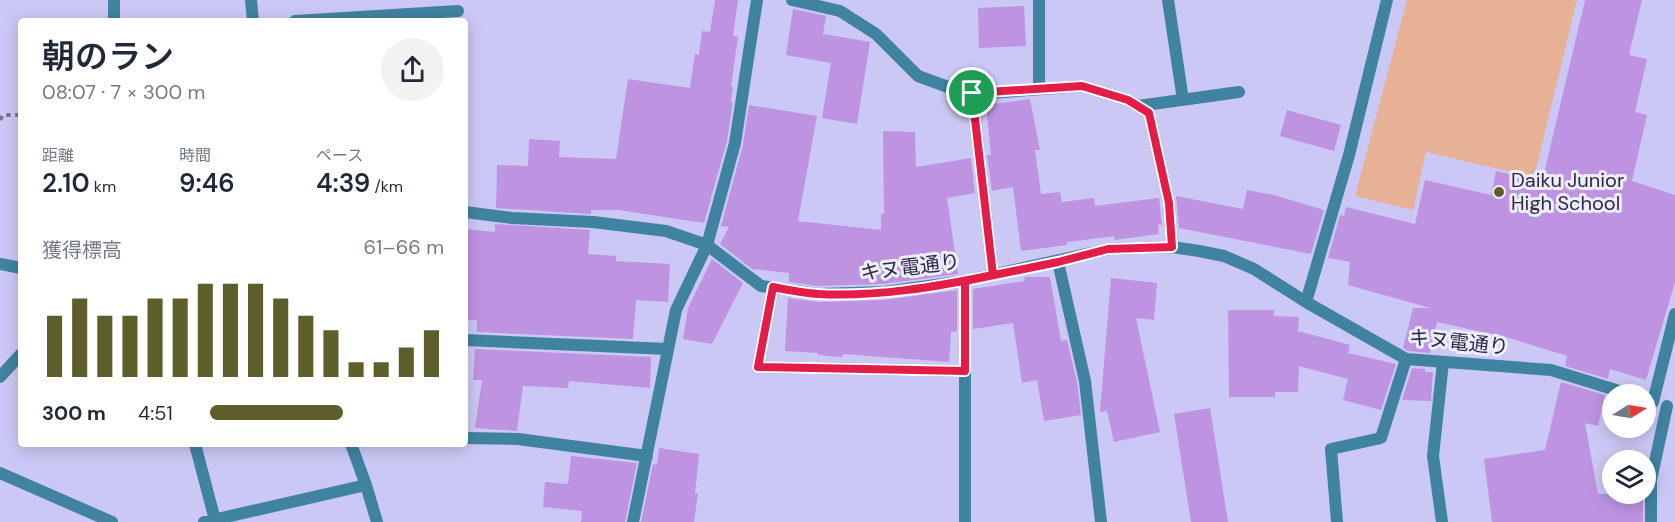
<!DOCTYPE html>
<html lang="ja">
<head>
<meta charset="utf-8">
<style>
  :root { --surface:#fff; --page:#f2f2f3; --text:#1f2937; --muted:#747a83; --accent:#5e5e2b }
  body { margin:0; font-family:"DM Sans","Noto Sans JP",sans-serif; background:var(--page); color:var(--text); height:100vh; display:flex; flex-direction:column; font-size:22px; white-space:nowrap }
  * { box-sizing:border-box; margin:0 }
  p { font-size:20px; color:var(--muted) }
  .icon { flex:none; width:33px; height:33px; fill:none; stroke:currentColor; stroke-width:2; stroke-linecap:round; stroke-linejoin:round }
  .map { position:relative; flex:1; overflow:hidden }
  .sheet { position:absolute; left:18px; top:18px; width:450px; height:429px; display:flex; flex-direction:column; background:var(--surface); border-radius:6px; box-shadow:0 3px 15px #0003 }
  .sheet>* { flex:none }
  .needle { width:39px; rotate:79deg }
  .controls { position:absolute; left:1602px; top:384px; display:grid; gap:12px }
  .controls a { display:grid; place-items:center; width:54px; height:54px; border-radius:50%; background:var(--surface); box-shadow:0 3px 15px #0003; font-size:30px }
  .pin { position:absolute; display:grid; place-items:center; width:51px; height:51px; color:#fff; margin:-26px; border:3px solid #fff; border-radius:50%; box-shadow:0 2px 6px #0007 }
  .round { display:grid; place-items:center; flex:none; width:63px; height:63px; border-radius:32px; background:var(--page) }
  .summary { display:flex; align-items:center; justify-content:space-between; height:102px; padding:0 24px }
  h1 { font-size:33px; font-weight:600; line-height:45px }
  .figures { display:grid; grid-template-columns:repeat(3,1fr); gap:9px; height:102px; padding:6px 24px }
  .figures div { display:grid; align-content:center }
  .figures b { font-size:26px; font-weight:600 }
  .figures small { font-size:16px; font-weight:400 }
  .figures p { font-size:16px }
  .chart { height:168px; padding:12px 24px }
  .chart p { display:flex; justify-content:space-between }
  .chart svg { width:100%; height:108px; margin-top:6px; stroke:var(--accent); stroke-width:6 }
  ul { padding:0 24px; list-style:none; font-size:20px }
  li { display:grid; grid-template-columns:96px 72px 1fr; align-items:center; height:45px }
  li i { height:15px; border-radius:8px; background:var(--accent) }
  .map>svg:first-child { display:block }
  .green { fill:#e7b195 }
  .building { fill:#be93e2 }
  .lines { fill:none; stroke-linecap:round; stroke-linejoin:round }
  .path { stroke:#767296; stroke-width:4; stroke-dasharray:4.5 4.5; stroke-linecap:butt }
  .service { stroke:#4083a0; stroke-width:12 }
  .minor { stroke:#4083a0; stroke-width:12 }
  .route-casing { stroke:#fff; stroke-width:12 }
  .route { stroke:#e11d48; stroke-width:8 }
  .poi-dot { fill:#5e5e2b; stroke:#eeedfc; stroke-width:2 }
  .labels { text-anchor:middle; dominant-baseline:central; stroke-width:6; stroke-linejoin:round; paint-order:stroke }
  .poi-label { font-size:20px; fill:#2c2845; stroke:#eeedfc; text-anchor:start }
  .street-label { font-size:20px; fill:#2c2845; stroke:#eeedfc }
</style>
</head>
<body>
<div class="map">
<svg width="1675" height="522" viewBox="0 0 1675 522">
  <rect width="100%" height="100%" fill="#ccc8f5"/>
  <path class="green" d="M1407 0H1577L1534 177 1426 152 1413 210 1355 196Z"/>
  <path class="building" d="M715 0H738L733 36 738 37 731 86 733 87 731 102H733L727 141 704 223 618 210H591V214L496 208 497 165 528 166 529 139 560 141 559 157 616 159 628 79 690 88 695 54 699 55 702 31 710 32Z
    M1585 0H1642L1629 55 1647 59 1635 112 1647 115 1632 181 1675 195V282L1646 380 1610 369 1608 379 1565 366 1567 356 1506 337 1437 322 1430 353 1408 351 1403 348 1413 308H1430L1348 285 1350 262 1328 258 1340 215 1344 216 1346 207 1415 224 1425 180 1491 195 1496 171 1542 182Z
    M1024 6 1026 46 979 48 978 8Z
    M793 9 826 16 823 34 870 42 857 124 822 118 831 63 786 55Z
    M1030 99 1040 150H1035L1041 194 1060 192 1062 202 1094 198 1095 206 1159 198 1162 225 1158 224 1159 234 1114 240 1115 236 1067 242V245L1021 251 1013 187 992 191 987 155H991L986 105Z
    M749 105 817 116 798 221 881 230V214H884L883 131 915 132 916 167 971 158 975 193 947 198 958 274 883 284 818 286 789 282V273L752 269 720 244 729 227 721 226 743 145Z
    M1287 110 1341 125 1334 151 1280 136Z
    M1247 190 1274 195 1324 210 1311 254 1179 228 1176 196 1243 209Z
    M495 224 590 230 588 254 616 256V261L670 264 668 302 636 300 633 339 477 332V320H465V229L495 232Z
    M712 259 743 283 712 344 683 339 688 308Z
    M1024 277H1050L1061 341 1067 340 1077 382 1081 415 1044 421 1037 380 1022 383 1013 323 973 329V289L1025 281Z
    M1111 278 1157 283 1154 320 1136 318 1160 432 1114 442 1107 411 1100 412Z
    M957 290V331L951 332 949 362 843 354 842 357 818 355V353L785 351 788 298 818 302 884 300Z
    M1228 310H1274V316L1299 317 1298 331 1350 345 1348 353 1396 364 1381 410 1343 400 1348 379 1299 366 1298 392H1275V397H1229Z
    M475 349 651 357 650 388 569 381 568 388 523 386 517 431 475 428 482 380H473Z
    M1412 368 1425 369V372H1433L1431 401 1402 400Z
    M1561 382 1605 395 1598 426 1585 423 1598 494H1643V522H1492L1484 459 1545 450Z
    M1210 408 1228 522H1191L1174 414Z
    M659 448 699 454 695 493H698L694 522H641L653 464 657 465Z
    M571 456 637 463 625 522H581L582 511 543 507 545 482 568 484Z"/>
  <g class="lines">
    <path class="path" d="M0 120 3 115H21"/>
    <path class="service" d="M792 0 840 11 876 34 918 76 959 91 977 94 1082 86 1128 100 1149 113 1169 203 1172 247
      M1039 0V89
      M1168 0 1183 100
      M295 21 458 11
      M972 93 993 275
      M1138 106 1239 92
      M1058 262 1085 381 1101 522
      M773 287 758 367 965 371
      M1337 522 1331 449 1381 438 1406 359
      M1442 522 1433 456 1443 362"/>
    <path class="minor" d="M114 0V21
      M251 0 253 21
      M465 212 512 218 593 222 666 231 707 245 761 286 818 294 884 292 965 281 1109 249 1172 247 1199 251 1224 256 1254 269 1306 302 1406 359 1551 370 1629 394
      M0 264 21 268
      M965 281V522
      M1306 302 1349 155 1387 0
      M465 340 668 349
      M0 377 21 354
      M1653 402 1675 314
      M465 438 518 439 647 456
      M195 444 215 520
      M351 444 366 485 377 522
      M0 473 112 522
      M204 522 366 485
      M633 522 676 310 707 245 735 143 757 0
      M1651 522V480L1667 406"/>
  </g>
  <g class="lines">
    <g class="route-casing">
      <path id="route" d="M972 93 993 275C936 287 876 297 818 294 803 293 788 290 773 287L758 367 965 371V281L1058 262 1108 249 1172 247 1169 203 1149 113 1128 100 1082 86 972 93"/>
    </g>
    <use href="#route" class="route"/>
  </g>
  <circle class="poi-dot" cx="1499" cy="192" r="6"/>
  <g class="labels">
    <g class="poi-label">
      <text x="1511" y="180">Daiku Junior<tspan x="1511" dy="23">High School</tspan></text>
    </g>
    <g class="street-label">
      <text transform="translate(910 267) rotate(-7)">キヌ電通り</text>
      <text transform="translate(1459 342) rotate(6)">キヌ電通り</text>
    </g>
  </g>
</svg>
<div class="controls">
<a><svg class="needle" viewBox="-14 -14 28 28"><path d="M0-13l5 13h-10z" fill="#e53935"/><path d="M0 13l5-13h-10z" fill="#747a83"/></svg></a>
<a><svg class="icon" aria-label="layers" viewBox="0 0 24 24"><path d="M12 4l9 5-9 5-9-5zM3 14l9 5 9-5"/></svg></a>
</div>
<div class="pin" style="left:972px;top:93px;background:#1e9e55"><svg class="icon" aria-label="arrive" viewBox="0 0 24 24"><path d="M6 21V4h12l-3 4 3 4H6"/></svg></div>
<section class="sheet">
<div class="summary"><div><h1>朝のラン</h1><p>08:07 · 7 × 300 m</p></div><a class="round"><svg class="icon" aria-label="share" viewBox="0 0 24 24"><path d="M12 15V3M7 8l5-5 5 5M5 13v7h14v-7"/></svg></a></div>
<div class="figures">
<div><p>距離</p><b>2.10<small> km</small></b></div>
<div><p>時間</p><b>9:46</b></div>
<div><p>ペース</p><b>4:39<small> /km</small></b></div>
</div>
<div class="chart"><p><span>獲得標高</span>61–66 m</p>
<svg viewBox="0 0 160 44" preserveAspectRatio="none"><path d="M5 44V19M15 44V12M25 44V19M35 44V19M45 44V12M55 44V12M65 44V6M75 44V6M85 44V6M95 44V12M105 44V19M115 44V25M125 44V38M135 44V38M145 44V32M155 44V25"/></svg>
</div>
<ul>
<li><b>300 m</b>4:51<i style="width:57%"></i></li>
</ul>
</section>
</div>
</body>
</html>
